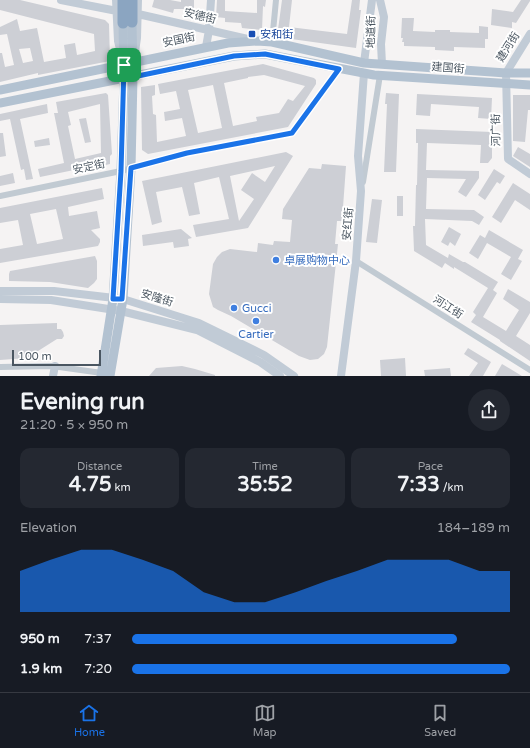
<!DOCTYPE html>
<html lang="en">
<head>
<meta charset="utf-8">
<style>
  :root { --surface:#171b24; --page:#242831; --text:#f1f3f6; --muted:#9ea1a6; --line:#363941; --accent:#1a73e8 }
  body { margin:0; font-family:"Varela Round","Noto Sans SC",sans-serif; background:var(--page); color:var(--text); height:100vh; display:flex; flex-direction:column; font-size:15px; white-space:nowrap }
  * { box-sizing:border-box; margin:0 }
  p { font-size:13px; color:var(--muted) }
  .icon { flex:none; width:22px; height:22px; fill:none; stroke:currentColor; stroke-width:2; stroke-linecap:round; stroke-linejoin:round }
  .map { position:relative; height:376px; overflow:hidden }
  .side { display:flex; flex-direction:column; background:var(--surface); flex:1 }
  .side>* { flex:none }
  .scale { position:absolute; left:12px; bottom:10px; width:89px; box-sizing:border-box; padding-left:4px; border:2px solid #4a5661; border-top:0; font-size:11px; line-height:14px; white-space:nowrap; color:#4a5661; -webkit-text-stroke:3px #fff; paint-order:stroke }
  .pin { position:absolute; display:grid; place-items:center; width:34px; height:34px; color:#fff; margin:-17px; border-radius:8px; box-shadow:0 2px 6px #0006 }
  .round { display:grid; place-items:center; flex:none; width:42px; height:42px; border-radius:21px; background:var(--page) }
  .head { display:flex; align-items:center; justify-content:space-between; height:68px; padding:0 20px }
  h1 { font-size:22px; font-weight:800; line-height:30px }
  .figures { display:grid; grid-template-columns:repeat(3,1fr); gap:6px; height:68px; padding:4px 20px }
  .figures div { display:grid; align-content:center; border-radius:10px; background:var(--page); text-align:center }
  .figures b { font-size:20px; font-weight:800 }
  .figures small { font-size:11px; font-weight:400 }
  .figures p { font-size:11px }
  .chart { height:112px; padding:8px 20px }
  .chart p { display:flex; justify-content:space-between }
  .chart svg { width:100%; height:72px; margin-top:4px; fill:var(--accent); opacity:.7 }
  ul { padding:0 20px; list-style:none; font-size:13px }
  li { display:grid; grid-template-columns:64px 48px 1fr; align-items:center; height:30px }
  li i { height:10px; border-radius:5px; background:var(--accent) }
  .menu { display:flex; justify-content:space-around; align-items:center; height:56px; border-top:1px solid var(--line); background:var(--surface); font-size:11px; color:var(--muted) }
  .menu a { display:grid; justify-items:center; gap:2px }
  .menu .active { color:var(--accent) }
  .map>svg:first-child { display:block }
  .building { fill:#cdcfd5; fill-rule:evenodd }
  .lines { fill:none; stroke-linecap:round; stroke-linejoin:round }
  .highway-casing { stroke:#7690ad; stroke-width:12 }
  .street { stroke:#c1cad2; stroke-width:6 }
  .secondary { stroke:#c1cbd6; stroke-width:8 }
  .primary { stroke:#b3c2d1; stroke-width:9 }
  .highway { stroke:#8ba5c1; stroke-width:11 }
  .route-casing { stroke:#fff; stroke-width:8 }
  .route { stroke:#1a73e8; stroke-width:5 }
  .transit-dot { fill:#1a4fb4; stroke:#fff; stroke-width:1.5 }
  .shop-dot { fill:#3f7fe0; stroke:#fff; stroke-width:1.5 }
  .labels { text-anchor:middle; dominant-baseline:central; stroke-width:4; stroke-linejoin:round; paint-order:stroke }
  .street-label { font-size:11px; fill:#4a5661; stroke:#fff }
  .transit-label { font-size:11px; fill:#164399; stroke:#fff; text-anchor:start }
  .shop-label { font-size:11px; fill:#366cbe; stroke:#fff; text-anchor:start }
</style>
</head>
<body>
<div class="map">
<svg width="530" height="376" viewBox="0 0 530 376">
  <rect width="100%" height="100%" fill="#f5f3f3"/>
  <path class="building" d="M0 0H20L105 20 109 24 110 61 38 75V73L0 82V53H2L5 67 14 65 7 34 0 35V27L17 19 20 31 37 28 44 62 66 58 64 45 75 43 77 55 95 51 94 34 0 10ZM30 48 33 61 23 63 19 49Z
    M154 0H170L181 2V0H194V9H174L173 13 152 7Z
    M217 0H225V11L257 13V0H266L265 7 263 6 262 30 242 28 241 23 225 22V18L216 17Z
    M282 0H292L289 27 347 34 352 0H360L359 10H361L356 48 277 37Z
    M521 0H530V1L516 23 512 22V28L491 25 492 9 513 12Z
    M402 18H414L413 31 435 32V30H450V32L479 33V26L488 27V39H485V48L454 47V51L435 50V47L404 46V42H402L403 38H401Z
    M263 64 314 78 316 80V84L288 127 148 154 142 150 141 87 155 85V95L152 96 153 114 156 115 157 142 186 136 182 118 165 121 164 112 180 109 176 91 160 94 158 84ZM264 75 305 86 293 101 288 99 279 113 256 117 257 121 233 126 224 83 248 78V77ZM213 85 222 128 198 133 188 90Z
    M106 93 108 95 112 154 110 156V164L75 172 74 170 40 177 38 169 64 163 54 113H58L56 102ZM100 104 101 153 75 159 68 126 71 125 68 112Z
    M386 93 399 94 396 172H384L387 104H385Z
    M417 94 492 98 491 119 478 118 479 107 431 104 430 116 416 115Z
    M513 95H530V110H528L525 142 513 141Z
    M47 104 48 113 20 119 33 179 26 180 24 169 21 170 10 119 0 121V114Z
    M86 118 91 142 85 143 79 119Z
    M416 129 492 132V158L488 163H480L481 145 427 143 426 170 479 171V178L466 197 458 192 466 179 427 178 426 209 474 210 484 217 479 225 472 221 425 219 426 245 448 258 449 254 463 262H465L498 282 493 290 497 293 483 317 506 331 519 310 503 299 508 289 530 302V313L516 336 530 345V361L500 341V340L471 322 476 315 473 312 488 288 454 267V269L445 263 442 268 414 251 413 226H415L416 185H417L418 143H416Z
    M0 133H3L6 156 0 157Z
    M49 138 50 145 35 147 34 141Z
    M518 147 530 154V167L513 156Z
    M286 152 293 156 248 228 196 237 193 225 229 219 219 177 194 183 200 214 189 216 182 187 156 192 162 222 152 225 142 181ZM275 166 265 182 252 173 241 190 254 199 239 221 230 176Z
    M322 164 346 166 342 221H337L335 244H338L327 347 324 354 318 359 310 360 299 356 231 316 218 310 213 307 209 294 213 264 217 257 222 252 230 249 257 252 258 243 273 245 274 241 290 242 292 220 282 219 283 209 309 168 321 169Z
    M494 169 505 176 500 184 497 182 485 200 478 195Z
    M13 173 15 183 0 186V176Z
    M513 183 530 194V210L515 200 501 223 492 217Z
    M102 188 104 199 68 207 69 216 97 211 100 228 91 230 100 239V242L98 246 0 263V249L23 245 18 220 0 223V208ZM56 209 63 239 37 244 30 214Z
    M397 196H403V216H397Z
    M372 199 382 200 377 243 366 242Z
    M449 227 461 234 455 246 450 242 448 246 441 242Z
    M181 229 192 238 188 239 189 246 174 248 173 242 143 246 142 235Z
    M489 230 523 250 518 259 522 261 511 280 501 274 511 257 487 243 478 259 469 253 480 235 485 238Z
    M95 256 97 261V279L94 283 88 288 50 282 9 281V274L10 271Z
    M57 323V329H61L63 332 64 336 62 339H57L27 358 0 360V325Z
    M468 348 491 362 483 376H469L478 363 464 354Z
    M405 358 406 376H381L380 360Z
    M502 364 522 376H495Z
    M182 366 195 369 215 375V376H149L156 368Z
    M450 368 451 376H425L424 370Z"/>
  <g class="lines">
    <g class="highway-casing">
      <path id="highway" d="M123 0V23
        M132 0V22"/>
    </g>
    <path class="street" d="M272 42 276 0
      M363 182 380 75
      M0 196 121 171 187 153 292 133 339 69
      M356 261 530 370
      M0 367 52 366 102 373"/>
    <path class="secondary" d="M61 0 117 11
      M116 0 118 41 121 53
      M380 0 384 17 381 44 382 64
      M138 14 252 40
      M530 34 506 73 508 159 530 174
      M206 47 209 30 211 0
      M135 52 137 38 138 0
      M364 63 372 0
      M0 291H54L123 299 199 323 264 355 294 376
      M0 299 51 300 121 311 197 330 260 362 280 376
      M53 376 55 366
      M341 376 356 261 361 191 358 156 364 73"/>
    <path class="primary" d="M0 90 228 43 257 41 272 42 364 63 506 73H530
      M0 103 234 56 265 54 374 75 530 85
      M101 376 113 299 121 171 124 79 123 23
      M110 376 123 299 131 168 133 77 132 22"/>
    <use href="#highway" class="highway"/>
  </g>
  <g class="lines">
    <g class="route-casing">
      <path id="route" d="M265 54 339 69 292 133 187 153 131 168 122 299H113L121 171 124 65 133 62V77L234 56Z"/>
    </g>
    <use href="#route" class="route"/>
  </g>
  <rect class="transit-dot" x="248" y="30" width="8" height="8" rx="2"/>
  <g class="shop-dot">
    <circle cx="276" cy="260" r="4"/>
    <circle cx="234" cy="308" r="4"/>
    <circle cx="256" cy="321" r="4"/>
  </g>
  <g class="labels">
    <g class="street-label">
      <text transform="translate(200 16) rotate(13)">安德街</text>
      <text transform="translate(371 32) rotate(-89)">地道街</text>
      <text transform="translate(179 40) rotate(-12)">安国街</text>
      <text transform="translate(508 47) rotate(-58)">建河街</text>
      <text transform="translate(448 68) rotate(4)">建国街</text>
      <text transform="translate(496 130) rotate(-91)">河广街</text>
      <text transform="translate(89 167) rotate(-12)">安定街</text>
      <text transform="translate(348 224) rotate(-86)">安红街</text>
      <text transform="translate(157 298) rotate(17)">安隆街</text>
      <text transform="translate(448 307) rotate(32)">河江街</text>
    </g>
    <g class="transit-label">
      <text x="260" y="34">安和街</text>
    </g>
    <g class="shop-label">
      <text x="284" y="260">卓展购物中心</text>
      <text x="242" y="308">Gucci</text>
      <text x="256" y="334" text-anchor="middle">Cartier</text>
    </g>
  </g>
</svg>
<div class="scale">100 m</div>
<div class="pin" style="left:124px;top:65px;background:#1e9e55"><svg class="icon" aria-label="arrive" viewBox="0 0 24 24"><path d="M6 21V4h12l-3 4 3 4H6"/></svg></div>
</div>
<section class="side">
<div class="head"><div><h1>Evening run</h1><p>21:20 · 5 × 950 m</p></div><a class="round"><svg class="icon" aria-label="share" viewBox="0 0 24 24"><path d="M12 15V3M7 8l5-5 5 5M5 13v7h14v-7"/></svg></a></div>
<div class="figures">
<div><p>Distance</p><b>4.75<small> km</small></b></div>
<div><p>Time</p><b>35:52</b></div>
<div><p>Pace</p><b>7:33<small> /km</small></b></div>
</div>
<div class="chart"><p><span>Elevation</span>184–189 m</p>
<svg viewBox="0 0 160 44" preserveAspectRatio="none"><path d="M0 44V19L10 12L20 6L30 6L40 12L50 19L60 32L70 38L80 38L90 32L100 25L110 19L120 12L130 12L140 12L150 19L160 19V44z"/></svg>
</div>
<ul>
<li><b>950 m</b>7:37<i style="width:86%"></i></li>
<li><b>1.9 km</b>7:20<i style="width:100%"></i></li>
</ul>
</section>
<nav class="menu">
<a class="active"><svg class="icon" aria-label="home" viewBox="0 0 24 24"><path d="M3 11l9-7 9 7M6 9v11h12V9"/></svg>Home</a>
<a><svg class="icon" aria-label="map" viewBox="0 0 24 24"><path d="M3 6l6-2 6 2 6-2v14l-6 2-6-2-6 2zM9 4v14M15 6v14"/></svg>Map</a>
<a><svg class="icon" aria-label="saved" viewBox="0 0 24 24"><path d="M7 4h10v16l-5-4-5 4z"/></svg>Saved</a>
</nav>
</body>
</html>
